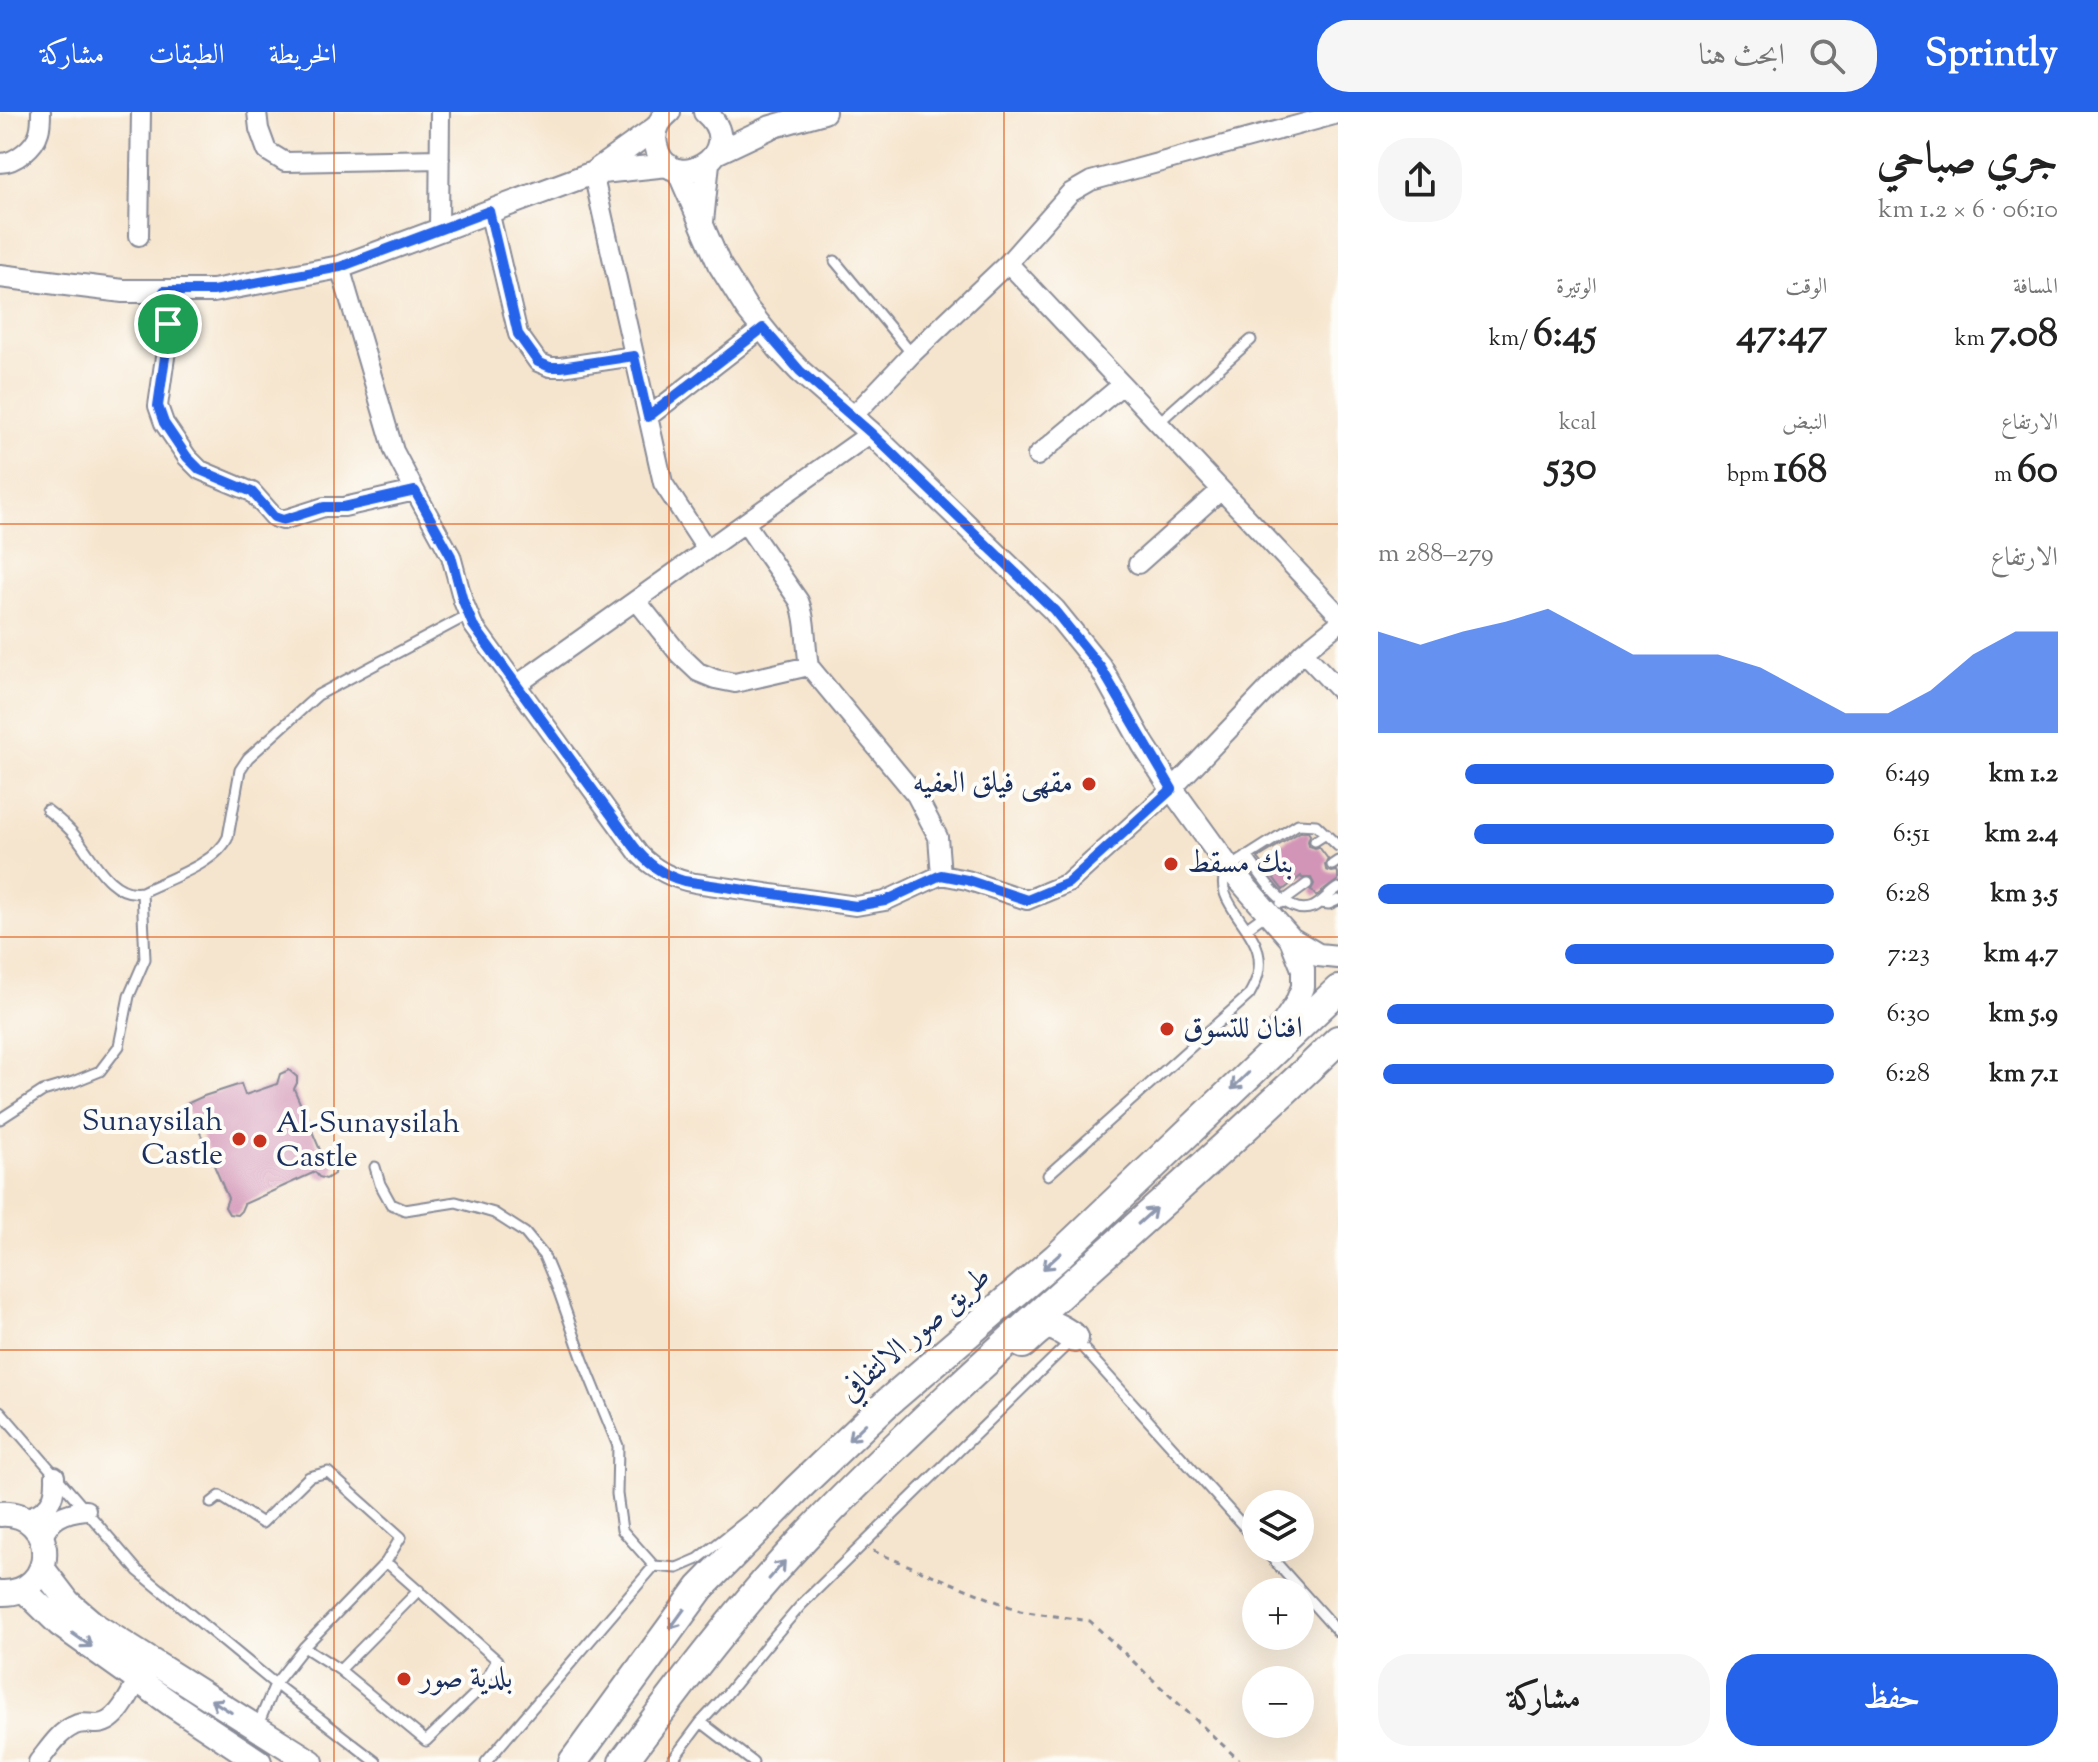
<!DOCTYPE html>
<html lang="ar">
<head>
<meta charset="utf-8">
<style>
  :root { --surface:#fff; --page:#f6f6f6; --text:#222; --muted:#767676; --accent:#2563eb }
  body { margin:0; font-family:"Sorts Mill Goudy",Amiri,serif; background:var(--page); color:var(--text); direction:rtl; height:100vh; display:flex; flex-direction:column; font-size:30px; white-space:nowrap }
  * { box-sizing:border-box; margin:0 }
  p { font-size:26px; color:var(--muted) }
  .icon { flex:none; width:44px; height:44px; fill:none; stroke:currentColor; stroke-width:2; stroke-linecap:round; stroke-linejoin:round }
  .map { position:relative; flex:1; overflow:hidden; direction:ltr }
  .side { display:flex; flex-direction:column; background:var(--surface); width:760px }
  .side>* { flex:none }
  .buttons { position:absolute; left:1242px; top:1378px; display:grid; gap:16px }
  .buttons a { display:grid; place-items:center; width:72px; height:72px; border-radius:50%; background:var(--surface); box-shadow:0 8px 32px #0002; font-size:40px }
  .pin { position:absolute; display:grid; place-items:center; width:68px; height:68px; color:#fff; margin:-34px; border:4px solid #fff; border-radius:50%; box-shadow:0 2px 8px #0007 }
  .round { display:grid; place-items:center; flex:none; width:84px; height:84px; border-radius:32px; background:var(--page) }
  .summary { display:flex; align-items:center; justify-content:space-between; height:136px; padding:0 40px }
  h1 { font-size:44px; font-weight:700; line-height:60px }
  .stats { display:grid; grid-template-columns:repeat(3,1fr); gap:12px; height:136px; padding:8px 40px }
  .stats div { display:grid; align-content:center }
  .stats b { font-size:40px; font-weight:700 }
  .stats small { font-size:22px; font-weight:400 }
  .stats p { font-size:22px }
  .chart { height:224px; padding:16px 40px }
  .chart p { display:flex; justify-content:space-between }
  .chart svg { width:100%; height:144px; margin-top:8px; fill:var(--accent); opacity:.7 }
  .primary-button { display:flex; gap:16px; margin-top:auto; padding:16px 40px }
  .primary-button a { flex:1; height:92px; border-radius:32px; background:var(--accent); color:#fff; font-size:32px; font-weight:700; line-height:92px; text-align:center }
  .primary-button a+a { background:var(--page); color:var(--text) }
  ul { padding:0 40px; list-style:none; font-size:26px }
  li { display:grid; grid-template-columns:128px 96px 1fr; align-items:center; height:60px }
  li i { height:20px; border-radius:10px; background:var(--accent) }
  header { display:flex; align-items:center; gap:48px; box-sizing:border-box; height:112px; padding:0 40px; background:var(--accent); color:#fff }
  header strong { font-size:38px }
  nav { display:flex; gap:44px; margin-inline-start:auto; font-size:28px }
  .search { width:560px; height:72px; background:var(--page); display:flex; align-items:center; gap:20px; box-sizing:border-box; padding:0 28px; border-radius:32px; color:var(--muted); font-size:30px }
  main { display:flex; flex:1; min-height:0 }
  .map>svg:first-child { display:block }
  .building { fill:#d395b7 }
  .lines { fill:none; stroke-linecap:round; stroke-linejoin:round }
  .service-casing { stroke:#888a96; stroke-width:13 }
  .minor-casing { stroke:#888a96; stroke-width:22 }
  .tertiary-casing { stroke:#888a96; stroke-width:26 }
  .secondary-casing { stroke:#888a96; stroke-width:28 }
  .primary-casing { stroke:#888a96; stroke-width:32 }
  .path { stroke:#888a96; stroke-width:3; stroke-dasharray:6 6; stroke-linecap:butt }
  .service { stroke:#fff; stroke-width:9 }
  .minor { stroke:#fff; stroke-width:18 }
  .tertiary { stroke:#fff; stroke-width:22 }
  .secondary { stroke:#fff; stroke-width:24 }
  .primary { stroke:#fff; stroke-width:28 }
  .oneway { stroke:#8d97ae }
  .route-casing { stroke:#fff; stroke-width:16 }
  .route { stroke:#2563eb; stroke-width:10 }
  .grid { fill:none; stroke:#de5710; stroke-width:2; stroke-opacity:0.55 }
  .poi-dot { fill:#c8321e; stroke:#fdfcf7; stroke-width:3 }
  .labels { text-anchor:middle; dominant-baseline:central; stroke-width:8; stroke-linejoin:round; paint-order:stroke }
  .poi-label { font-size:30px; fill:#1b2f5e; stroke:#fdfcf7; text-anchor:start }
  .street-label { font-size:30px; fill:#1b2f5e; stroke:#fdfcf7 }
</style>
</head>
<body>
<header>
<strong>Sprintly</strong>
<div class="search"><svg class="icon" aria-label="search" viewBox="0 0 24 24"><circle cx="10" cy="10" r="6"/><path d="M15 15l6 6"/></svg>ابحث هنا</div>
<nav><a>الخريطة</a><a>الطبقات</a><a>مشاركة</a></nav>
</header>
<main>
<section class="side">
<div class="summary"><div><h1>جري صباحي</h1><p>06:10 · 6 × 1.2 km</p></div><a class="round"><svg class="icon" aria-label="share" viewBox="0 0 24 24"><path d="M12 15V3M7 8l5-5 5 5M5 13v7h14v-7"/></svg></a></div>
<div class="stats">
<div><p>المسافة</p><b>7.08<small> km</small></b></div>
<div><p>الوقت</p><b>47:47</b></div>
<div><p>الوتيرة</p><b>6:45<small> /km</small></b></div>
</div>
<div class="stats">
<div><p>الارتفاع</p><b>60<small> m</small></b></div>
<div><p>النبض</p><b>168<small> bpm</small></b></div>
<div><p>kcal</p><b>530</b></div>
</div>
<div class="chart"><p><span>الارتفاع</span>279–288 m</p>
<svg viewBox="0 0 160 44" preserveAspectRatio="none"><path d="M0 44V13L10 17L20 13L30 10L40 6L50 13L60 20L70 20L80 20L90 24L100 31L110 38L120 38L130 31L140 20L150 13L160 13V44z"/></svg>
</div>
<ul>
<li><b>1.2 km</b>6:49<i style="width:81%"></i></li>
<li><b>2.4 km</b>6:51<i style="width:79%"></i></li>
<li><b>3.5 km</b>6:28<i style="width:100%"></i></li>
<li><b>4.7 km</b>7:23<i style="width:59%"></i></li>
<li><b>5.9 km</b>6:30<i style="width:98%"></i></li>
<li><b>7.1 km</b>6:28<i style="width:99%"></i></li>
</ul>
<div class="primary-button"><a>حفظ</a><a>مشاركة</a></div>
</section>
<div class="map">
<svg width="1338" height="1650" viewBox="0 0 1338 1650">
  <rect width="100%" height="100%" fill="#fdfcf7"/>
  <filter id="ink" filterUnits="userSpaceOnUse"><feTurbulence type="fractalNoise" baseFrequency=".0125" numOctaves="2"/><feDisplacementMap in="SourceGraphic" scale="16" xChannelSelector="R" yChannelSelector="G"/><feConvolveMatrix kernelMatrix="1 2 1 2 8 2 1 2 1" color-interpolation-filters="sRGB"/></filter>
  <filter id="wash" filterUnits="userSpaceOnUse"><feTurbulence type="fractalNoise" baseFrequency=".006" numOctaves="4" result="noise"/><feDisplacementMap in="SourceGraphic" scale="32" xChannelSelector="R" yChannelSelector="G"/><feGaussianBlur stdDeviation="1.8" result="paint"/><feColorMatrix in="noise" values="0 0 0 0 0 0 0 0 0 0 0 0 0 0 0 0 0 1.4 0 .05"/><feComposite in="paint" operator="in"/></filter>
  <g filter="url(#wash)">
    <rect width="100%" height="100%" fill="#f6e5ce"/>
    <g id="blocks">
      <path class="building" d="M1300 720H1308L1310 723 1308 729 1309 734 1315 736 1319 735 1328 747 1325 753 1326 758 1332 760 1337 759 1338 761V768L1316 784 1311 778 1314 772 1311 766H1302L1301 764 1283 778 1258 746Z
        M289 958 297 965V971L294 977 323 1045 330 1047 335 1052 334 1062 326 1067 319 1065 315 1060 244 1092 241 1099 237 1103 229 1102 225 1095 228 1086 196 1011 193 1012 184 993 204 984 241 972 245 983 277 972 280 962Z"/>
    </g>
  </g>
  <g filter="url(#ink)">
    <use href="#blocks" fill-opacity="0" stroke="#888a96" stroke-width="2"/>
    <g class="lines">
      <g class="service-casing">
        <path id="service" d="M835 149 912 242
          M1158 311 1251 228
          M47 698C57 706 68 714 76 725 92 745 111 786 142 780 168 767 217 751 228 725L240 658 248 646 318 583 468 503
          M1315 729 1326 722
          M1247 744C1262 763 1284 806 1313 795 1322 791 1329 781 1338 776
          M1332 753 1338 749
          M1281 791 1307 772
          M1320 791 1329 792 1338 788
          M1247 816 1269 800
          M0 1007 43 979 73 970 100 959 119 934 129 884 145 847 142 780
          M375 1055 380 1072 391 1092 405 1098 456 1090 494 1101 525 1121 544 1144 559 1180 583 1248 618 1334 617 1382 622 1418 654 1454 677 1456 698 1447 755 1402
          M1048 1063 1249 883C1257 869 1262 856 1258 840 1252 812 1208 783 1229 756L1298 712 1316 713 1338 734
          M0 1299 138 1459 275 1572 376 1650
          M211 1391 220 1384 262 1411 309 1365 328 1360 401 1425 386 1450 304 1535 275 1572 258 1613
          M1263 1436 1338 1520
          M304 1535 340 1558 419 1478
          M340 1558 426 1629 481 1576 497 1548 386 1450
          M701 1610 753 1650
          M486 1650 654 1454
          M671 1650 701 1610 726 1583 766 1534 802 1492 1074 1226 1256 1428"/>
      </g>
      <g class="minor-casing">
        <path id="minor" d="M257 0 259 17 267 39 285 50 440 47
          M0 51C15 51 35 35 39 20 41 14 41 6 41 0
          M593 61 663 371 707 438
          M489 99 518 222 538 250 550 255H561L634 244
          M439 118 440 0
          M139 124 141 0
          M1008 151 1338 502
          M340 155 394 339 415 379 451 444 463 489 473 513 639 742C655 758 672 767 695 771L856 794 885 789 941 763 967 768 1027 788 1068 771 1172 677 1303 540 1338 512
          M164 179 168 212 167 231 158 294 164 311 187 345 200 358 252 380 274 405 283 408 324 395H344L415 379
          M648 305 763 216
          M852 305 912 242 1008 151 1070 81 1091 69 1338 2
          M1037 344 1122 273
          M745 411 799 489C807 508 805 532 809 554L916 683 938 725 941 763
          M1138 452 1221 378
          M636 488 679 542 698 560 715 567 735 571 809 554
          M1303 540 1338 577
          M518 572 871 321
          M24 1406C48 1400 56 1389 55 1364
          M42 1428C49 1407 64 1400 86 1398
          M38 1650C48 1638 58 1621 73 1614 82 1609 87 1612 97 1612 117 1612 129 1583 138 1568"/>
      </g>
      <g class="tertiary-casing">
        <path id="tertiary" d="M669 0C659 8 653 19 656 33 667 89 753 42 705 0
          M716 41 771 15 824 0
          M678 58 719 152 747 197 780 238 800 259 871 321 1054 498 1101 556 1143 632 1172 677 1229 756 1291 827 1318 843 1338 845
          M594 60 657 15
          M702 110 708 51
          M0 164 123 179H213L340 155 593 61 668 53
          M1274 937 1279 917 1296 892 1303 875V857L1291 827"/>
      </g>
      <g class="secondary-casing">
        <path id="secondary" d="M0 1402C59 1398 59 1484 0 1481
          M42 1456 68 1490 96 1514 311 1650
          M23 1477 59 1512 170 1591 259 1650"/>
      </g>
      <g class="primary-casing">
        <path id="primary" d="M1023 1232C1046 1211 1046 1207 1074 1226
          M573 1650 700 1476 798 1376 887 1291 1056 1146 1338 878
          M623 1650C681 1572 739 1495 806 1424 974 1249 1164 1097 1338 928"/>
      </g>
      <path class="path" d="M873 1439 1020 1499 1090 1509 1241 1650"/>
      <use href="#service" class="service"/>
      <use href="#minor" class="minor"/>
      <use href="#tertiary" class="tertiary"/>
      <use href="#secondary" class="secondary"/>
      <use href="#primary" class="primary"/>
    </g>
    <defs><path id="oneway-shaft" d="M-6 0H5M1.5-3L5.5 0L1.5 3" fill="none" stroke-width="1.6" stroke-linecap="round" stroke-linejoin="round" transform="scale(2)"/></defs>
    <g class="oneway">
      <use href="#oneway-shaft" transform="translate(1240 969) rotate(136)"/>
      <use href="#oneway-shaft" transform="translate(1147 1104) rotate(-42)"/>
      <use href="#oneway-shaft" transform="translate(1052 1149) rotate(138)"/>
      <use href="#oneway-shaft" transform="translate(857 1320) rotate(136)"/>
      <use href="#oneway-shaft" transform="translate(777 1458) rotate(-49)"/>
      <use href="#oneway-shaft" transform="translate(677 1507) rotate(126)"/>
      <use href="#oneway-shaft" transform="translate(82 1528) rotate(35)"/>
      <use href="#oneway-shaft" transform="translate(221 1594) rotate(-148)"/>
    </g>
  </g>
  <g class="lines" filter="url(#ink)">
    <g class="route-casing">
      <path id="route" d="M489 99 518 222 538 250 550 255H561L634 244 648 305 763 216 800 259 871 321 1054 498 1101 556 1172 677 1068 771 1027 788 967 768 941 763 885 789 856 794 684 769C662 763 646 751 633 733L473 513 463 489 451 444 415 379 344 395H324L283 408 274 405 252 380 200 358 187 345 164 311 158 294 167 231 168 212 164 179H213L340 155Z"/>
    </g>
    <use href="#route" class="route"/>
  </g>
  <path class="grid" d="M334 0V1650M669 0V1650M1004 0V1650M0 412H1338M0 825H1338M0 1238H1338"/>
  <g class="poi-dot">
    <circle cx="1089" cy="672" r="8"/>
    <circle cx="1171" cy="752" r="8"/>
    <circle cx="1167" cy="917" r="8"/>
    <circle cx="239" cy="1027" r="8"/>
    <circle cx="260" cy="1029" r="8"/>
    <circle cx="404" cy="1567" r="8"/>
  </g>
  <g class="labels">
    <g class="poi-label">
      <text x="1073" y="672" text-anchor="end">مقهى فيلق العفيه</text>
      <text x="1187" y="752">بنك مسقط</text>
      <text x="1183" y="917">افنان للتسوق</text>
      <text x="223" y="1010" text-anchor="end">Sunaysilah<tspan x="223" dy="34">Castle</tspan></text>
      <text x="276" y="1012">Al-Sunaysilah<tspan x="276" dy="34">Castle</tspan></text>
      <text x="420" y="1567">بلدية صور</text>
    </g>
    <g class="street-label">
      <text transform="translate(916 1223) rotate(-41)">طريق صور الالتفافي</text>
    </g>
  </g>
</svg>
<div class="buttons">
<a><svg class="icon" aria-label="layers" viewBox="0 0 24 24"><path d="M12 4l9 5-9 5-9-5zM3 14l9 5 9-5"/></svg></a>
<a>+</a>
<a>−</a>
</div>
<div class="pin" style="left:168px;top:212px;background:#1e9e55"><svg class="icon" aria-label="arrive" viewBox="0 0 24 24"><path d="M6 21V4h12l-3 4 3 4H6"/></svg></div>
</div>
</main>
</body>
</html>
